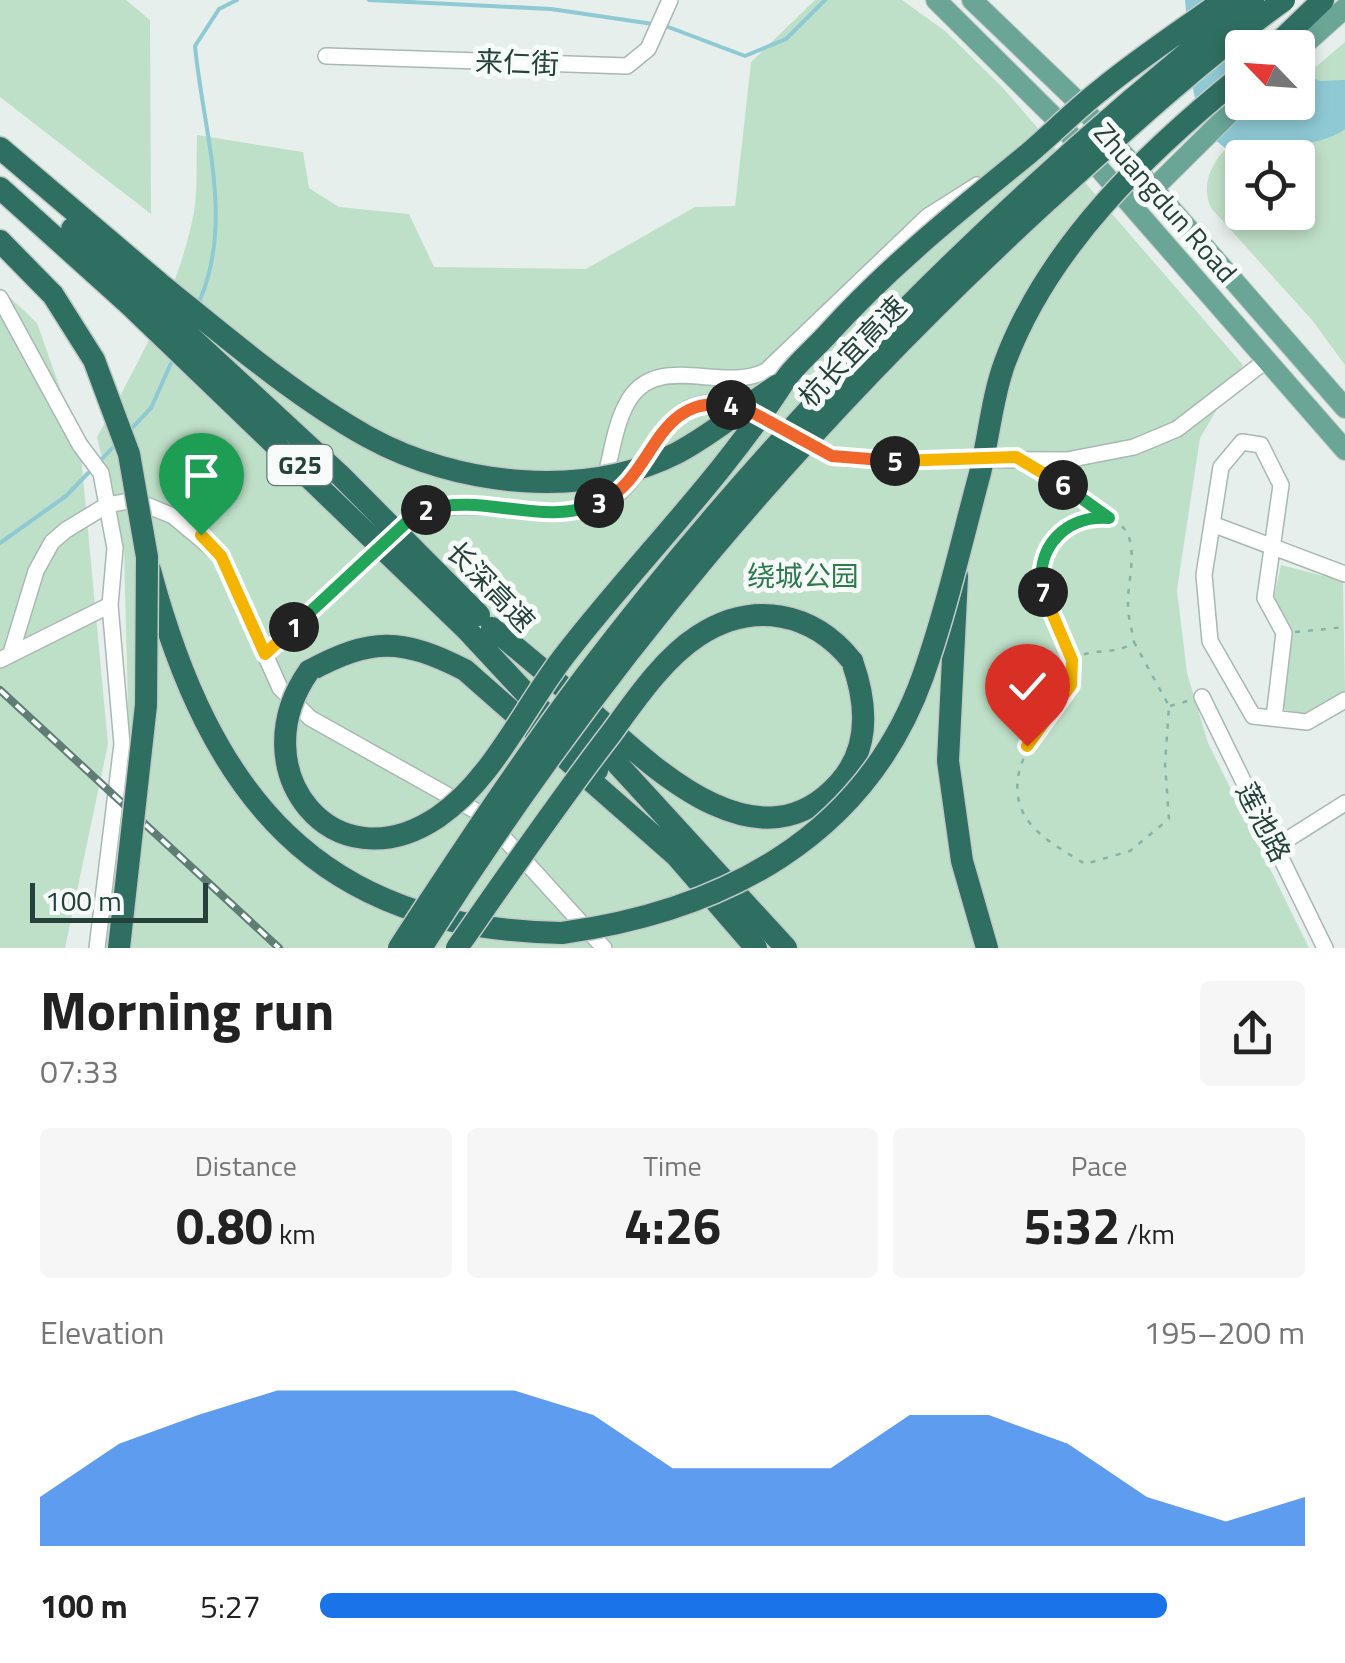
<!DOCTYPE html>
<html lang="en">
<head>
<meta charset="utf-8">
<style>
  :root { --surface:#fff; --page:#f6f6f6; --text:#222; --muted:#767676; --accent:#1a73e8 }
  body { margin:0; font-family:"Titillium Web","Noto Sans SC",sans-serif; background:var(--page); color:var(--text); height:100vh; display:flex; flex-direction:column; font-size:38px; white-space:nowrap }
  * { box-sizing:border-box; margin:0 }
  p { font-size:32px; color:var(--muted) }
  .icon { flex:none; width:55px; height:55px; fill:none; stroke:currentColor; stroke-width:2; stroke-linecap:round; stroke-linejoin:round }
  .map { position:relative; height:948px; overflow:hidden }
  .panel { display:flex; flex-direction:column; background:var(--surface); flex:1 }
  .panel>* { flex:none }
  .needle { width:65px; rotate:295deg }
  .controls { position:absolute; left:1225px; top:30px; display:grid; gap:20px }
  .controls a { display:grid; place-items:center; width:90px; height:90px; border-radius:10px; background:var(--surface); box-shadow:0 5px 15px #0003; font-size:50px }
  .scale { position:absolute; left:30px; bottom:25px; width:178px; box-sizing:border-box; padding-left:10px; border:5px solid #24423a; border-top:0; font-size:28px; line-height:35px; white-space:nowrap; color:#24423a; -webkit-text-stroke:8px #f7fbf9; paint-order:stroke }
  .pin { position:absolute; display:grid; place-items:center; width:85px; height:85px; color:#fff; margin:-102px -42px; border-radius:50% 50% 50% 0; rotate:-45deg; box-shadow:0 0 10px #0007 }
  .pin .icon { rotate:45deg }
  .km { position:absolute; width:50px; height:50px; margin:-25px; border-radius:50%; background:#222; color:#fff; font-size:28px; line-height:50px; text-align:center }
  .round { display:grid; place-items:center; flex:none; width:105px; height:105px; border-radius:10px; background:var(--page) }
  .headline { display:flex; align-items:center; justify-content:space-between; height:170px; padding:0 40px }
  h1 { font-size:55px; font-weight:700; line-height:75px }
  .metrics { display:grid; grid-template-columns:repeat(3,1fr); gap:15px; height:170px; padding:10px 40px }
  .metrics div { display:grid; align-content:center; border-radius:10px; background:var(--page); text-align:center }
  .metrics b { font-size:50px; font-weight:700 }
  .metrics small { font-size:28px; font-weight:400 }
  .metrics p { font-size:28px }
  .chart { height:280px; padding:20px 40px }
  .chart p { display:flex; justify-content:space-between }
  .chart svg { width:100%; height:180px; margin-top:10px; fill:var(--accent); opacity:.7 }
  ul { padding:0 40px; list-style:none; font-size:32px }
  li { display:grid; grid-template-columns:160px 120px 1fr; align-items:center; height:75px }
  li i { height:25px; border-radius:12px; background:var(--accent) }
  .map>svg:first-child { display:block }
  .green { fill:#bfe0c8; fill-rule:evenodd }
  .water { fill:#8ec9d4 }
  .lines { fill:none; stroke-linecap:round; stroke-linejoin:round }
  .stream { stroke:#8ec9d4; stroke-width:4 }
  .minor-casing { stroke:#a8b8b2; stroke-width:18 }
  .major-casing { stroke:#c2cac8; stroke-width:22 }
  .highway-casing { stroke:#c2cac8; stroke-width:25 }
  .path { stroke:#86b3a5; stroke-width:2.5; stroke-dasharray:5 8; stroke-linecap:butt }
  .minor { stroke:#fff; stroke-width:15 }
  .major { stroke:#6aa596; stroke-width:20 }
  .highway { stroke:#2f6f62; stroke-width:22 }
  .rail-casing { stroke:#5f7d75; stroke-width:8 }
  .rail { stroke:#f7fbf9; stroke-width:4; stroke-dasharray:11; stroke-linecap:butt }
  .highway-bridge-casing { stroke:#c2cac8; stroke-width:25; stroke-linecap:butt }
  .highway-bridge { stroke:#2f6f62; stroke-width:22 }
  .split-1-casing { stroke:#fff; stroke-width:20 }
  .split-2-casing { stroke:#fff; stroke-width:20 }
  .split-3-casing { stroke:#fff; stroke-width:20 }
  .split-4-casing { stroke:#fff; stroke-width:20 }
  .split-5-casing { stroke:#fff; stroke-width:20 }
  .split-6-casing { stroke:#fff; stroke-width:20 }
  .split-7-casing { stroke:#fff; stroke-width:20 }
  .split-8-casing { stroke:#fff; stroke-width:20 }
  .split-1 { stroke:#f5b400; stroke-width:12 }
  .split-2 { stroke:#22a559; stroke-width:12 }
  .split-3 { stroke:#22a559; stroke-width:12 }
  .split-4 { stroke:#f0652b; stroke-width:12 }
  .split-5 { stroke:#f0652b; stroke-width:12 }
  .split-6 { stroke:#f5b400; stroke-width:12 }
  .split-7 { stroke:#22a559; stroke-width:12 }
  .split-8 { stroke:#f5b400; stroke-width:12 }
  .labels { text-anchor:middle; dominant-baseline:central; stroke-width:10; stroke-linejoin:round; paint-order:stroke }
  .shield { fill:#f7fbf9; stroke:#637a73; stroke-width:2.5 }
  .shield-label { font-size:25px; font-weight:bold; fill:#24423a }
  .street-label { font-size:28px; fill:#24423a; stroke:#f7fbf9 }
  .park-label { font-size:28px; fill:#2d7a4b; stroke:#f7fbf9 }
</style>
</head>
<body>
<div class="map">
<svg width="1345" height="948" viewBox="0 0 1345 948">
  <rect width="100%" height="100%" fill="#e6efeb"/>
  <path class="green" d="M0 0H126L150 20 151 214 0 97Z
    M815 0H902L945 31 1003 88 1243 365 1200 438 1177 590 1187 673 1208 743 1309 948H106L130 784 124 550 97 437C136 368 179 291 194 212 198 187 196 160 197 135L303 152 309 188 339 207 409 214 434 267 586 269 695 207 735 206 751 62Z
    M1345 42V365L1312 320 1211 208C1191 164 1247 130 1276 103L1298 102V82ZM1242 158H1298V212H1242Z
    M0 288 37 323 80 445 108 744 65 948H0Z
    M1281 565 1343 581 1345 691 1307 716 1280 708 1290 633 1274 597Z"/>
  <path class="water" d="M1185 0H1235L1238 22 1265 47 1242 48V102H1298V70L1320 81 1345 80V129C1323 144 1303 143 1278 148 1266 150 1252 159 1240 155 1183 137 1190 47 1185 0Z"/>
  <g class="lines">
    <path class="stream" d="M369 0 551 9 653 24
      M663 25 745 56 786 39 825 0
      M199 302C235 221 203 131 195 46L219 9 237 0
      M131 429 151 408 172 361
      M100 461 117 443
      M0 543 66 496 93 468"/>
    <g class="minor-casing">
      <path id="minor" d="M326 56 627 66 648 49 670 0
        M0 298 80 445 101 473 115 548 110 605 122 744 97 948
        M592 507C612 476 609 438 626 405 654 349 721 394 766 371L928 216 977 185
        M1212 524 1345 574
        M11 653 36 571 52 542 66 530 107 505 134 500 173 516 221 556 280 688 310 718 483 815 604 948
        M265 654 409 520C474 485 544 532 609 500 650 479 654 406 710 403 762 400 800 451 849 459L1067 460 1134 447 1177 429 1268 359
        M0 660 110 605
        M1202 697 1325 948
        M1274 718 1284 633 1265 598 1281 485 1261 445 1242 442 1221 467 1204 575 1210 641 1253 716 1307 722 1345 700
        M1277 846 1345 803"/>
    </g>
    <g class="major-casing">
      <path id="major" d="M936 0 1056 119 1345 450
        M972 0 1075 99 1345 408
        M1298 50 1345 8
        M1147 195 1242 101"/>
    </g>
    <g class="highway-casing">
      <path id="highway" d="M1273 48 1323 0
        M0 148 159 283
        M0 188 130 305
        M72 229 144 294
        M0 241 53 295
        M150 570C210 794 316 929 562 933
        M957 576 948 761 962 861 987 948
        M492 628C524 654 555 680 586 707 648 763 757 874 839 783 871 748 867 703 852 661
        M466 629 597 770
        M309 671C372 637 402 638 465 670L681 860
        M567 709 786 948
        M673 852 756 948"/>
    </g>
    <path class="path" d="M1045 473 1108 517
      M1295 632 1345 627
      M1072 660C1094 646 1114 657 1134 642L1169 706 1165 764 1169 819 1130 851 1085 864C1060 848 1022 830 1018 796 1011 744 1063 722 1071 682 1083 623 1007 602 1060 534 1071 520 1088 513 1106 518 1146 527 1127 577 1128 604 1128 617 1132 630 1134 642
      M1170 706 1191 700"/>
    <use href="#minor" class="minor"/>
    <use href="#major" class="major"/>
    <use href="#highway" class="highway"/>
    <g class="rail-casing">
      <path id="rail" d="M0 690 279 948"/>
    </g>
    <use href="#rail" class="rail"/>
    <g class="highway-bridge-casing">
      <path id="highway-bridge" d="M159 283C226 337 293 395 368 437 457 486 584 500 677 453 713 434 744 407 778 385
        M144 294 340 475 479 615
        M53 295 94 360 129 454 147 557 146 705 119 948
        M130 305 466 629
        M309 671C240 769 332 888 438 817 494 779 526 703 568 651 639 560 723 477 785 380 796 364 813 350 826 336 888 267 957 212 1028 154 1053 133 1076 109 1102 89 1141 57 1184 29 1224 0
        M562 933C722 911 865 838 923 676 946 611 962 540 980 473 989 437 992 397 1005 362 1049 245 1147 152 1242 75
        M399 948C458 857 518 766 583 679 775 426 1004 196 1253 0
        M421 948C598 668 803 425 1047 201 1124 131 1200 61 1284 0
        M457 948C508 875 558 802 612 732 636 699 664 658 698 636 753 600 813 612 852 661"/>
    </g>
    <use href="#highway-bridge" class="highway-bridge"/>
  </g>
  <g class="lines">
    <g class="split-1-casing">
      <path id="split-1" d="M201 535 221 556 265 654 294 627"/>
    </g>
    <g class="split-2-casing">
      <path id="split-2" d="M294 627 409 520 426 510"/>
    </g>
    <g class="split-3-casing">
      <path id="split-3" d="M426 510C484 492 543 528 599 503"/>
    </g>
    <g class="split-4-casing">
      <path id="split-4" d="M599 503C656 479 652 393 731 405"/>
    </g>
    <g class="split-5-casing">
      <path id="split-5" d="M731 405 748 410 832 456 895 461"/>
    </g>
    <g class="split-6-casing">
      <path id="split-6" d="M895 461 1016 457 1063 485"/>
    </g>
    <g class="split-7-casing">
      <path id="split-7" d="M1043 592C1034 548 1065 515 1109 518L1063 485"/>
    </g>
    <g class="split-8-casing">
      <path id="split-8" d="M1027 746 1071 685 1072 660 1043 592"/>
    </g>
    <use href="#split-1" class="split-1"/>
    <use href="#split-2" class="split-2"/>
    <use href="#split-3" class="split-3"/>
    <use href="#split-4" class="split-4"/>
    <use href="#split-5" class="split-5"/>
    <use href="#split-6" class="split-6"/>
    <use href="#split-7" class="split-7"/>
    <use href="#split-8" class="split-8"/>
  </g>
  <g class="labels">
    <rect class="shield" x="267.5" y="445" width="65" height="40" rx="8"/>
    <g class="shield-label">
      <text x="300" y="465">G25</text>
    </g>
    <g class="street-label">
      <text transform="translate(517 62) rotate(2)">来仁街</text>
      <text transform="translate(1166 202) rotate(49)">Zhuangdun Road</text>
      <text transform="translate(852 351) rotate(-46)">杭长宜高速</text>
      <text transform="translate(491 586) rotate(46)">长深高速</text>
      <text transform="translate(1264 822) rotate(63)">莲池路</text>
    </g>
    <g class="park-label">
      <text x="803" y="575">绕城公园</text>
    </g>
  </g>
</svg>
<div class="controls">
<a><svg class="needle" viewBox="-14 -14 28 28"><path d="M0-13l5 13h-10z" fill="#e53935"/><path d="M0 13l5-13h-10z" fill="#767676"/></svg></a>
<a><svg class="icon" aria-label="locate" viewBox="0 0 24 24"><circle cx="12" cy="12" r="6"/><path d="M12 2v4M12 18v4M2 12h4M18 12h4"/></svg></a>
</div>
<div class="scale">100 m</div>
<div class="pin" style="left:201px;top:535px;background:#1e9e55"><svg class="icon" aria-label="arrive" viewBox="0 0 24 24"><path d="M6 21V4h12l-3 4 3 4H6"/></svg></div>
<div class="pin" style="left:1027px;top:746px;background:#d93025"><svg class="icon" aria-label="check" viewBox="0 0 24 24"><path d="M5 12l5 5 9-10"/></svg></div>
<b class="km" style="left:294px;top:627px">1</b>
<b class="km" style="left:426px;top:510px">2</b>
<b class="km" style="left:599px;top:503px">3</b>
<b class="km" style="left:731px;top:405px">4</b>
<b class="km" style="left:895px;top:461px">5</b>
<b class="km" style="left:1063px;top:485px">6</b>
<b class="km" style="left:1043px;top:592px">7</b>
</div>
<section class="panel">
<div class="headline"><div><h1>Morning run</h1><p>07:33</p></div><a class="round"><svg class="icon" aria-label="share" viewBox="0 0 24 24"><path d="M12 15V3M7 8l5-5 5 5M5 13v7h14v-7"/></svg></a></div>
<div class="metrics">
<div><p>Distance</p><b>0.80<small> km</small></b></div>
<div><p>Time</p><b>4:26</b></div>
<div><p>Pace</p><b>5:32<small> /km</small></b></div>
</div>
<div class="chart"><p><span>Elevation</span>195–200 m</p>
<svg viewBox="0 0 160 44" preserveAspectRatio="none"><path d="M0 44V32L10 19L20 12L30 6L40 6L50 6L60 6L70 12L80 25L90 25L100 25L110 12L120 12L130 19L140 32L150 38L160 32V44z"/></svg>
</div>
<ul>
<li><b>100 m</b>5:27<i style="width:86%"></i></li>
</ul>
</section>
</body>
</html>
